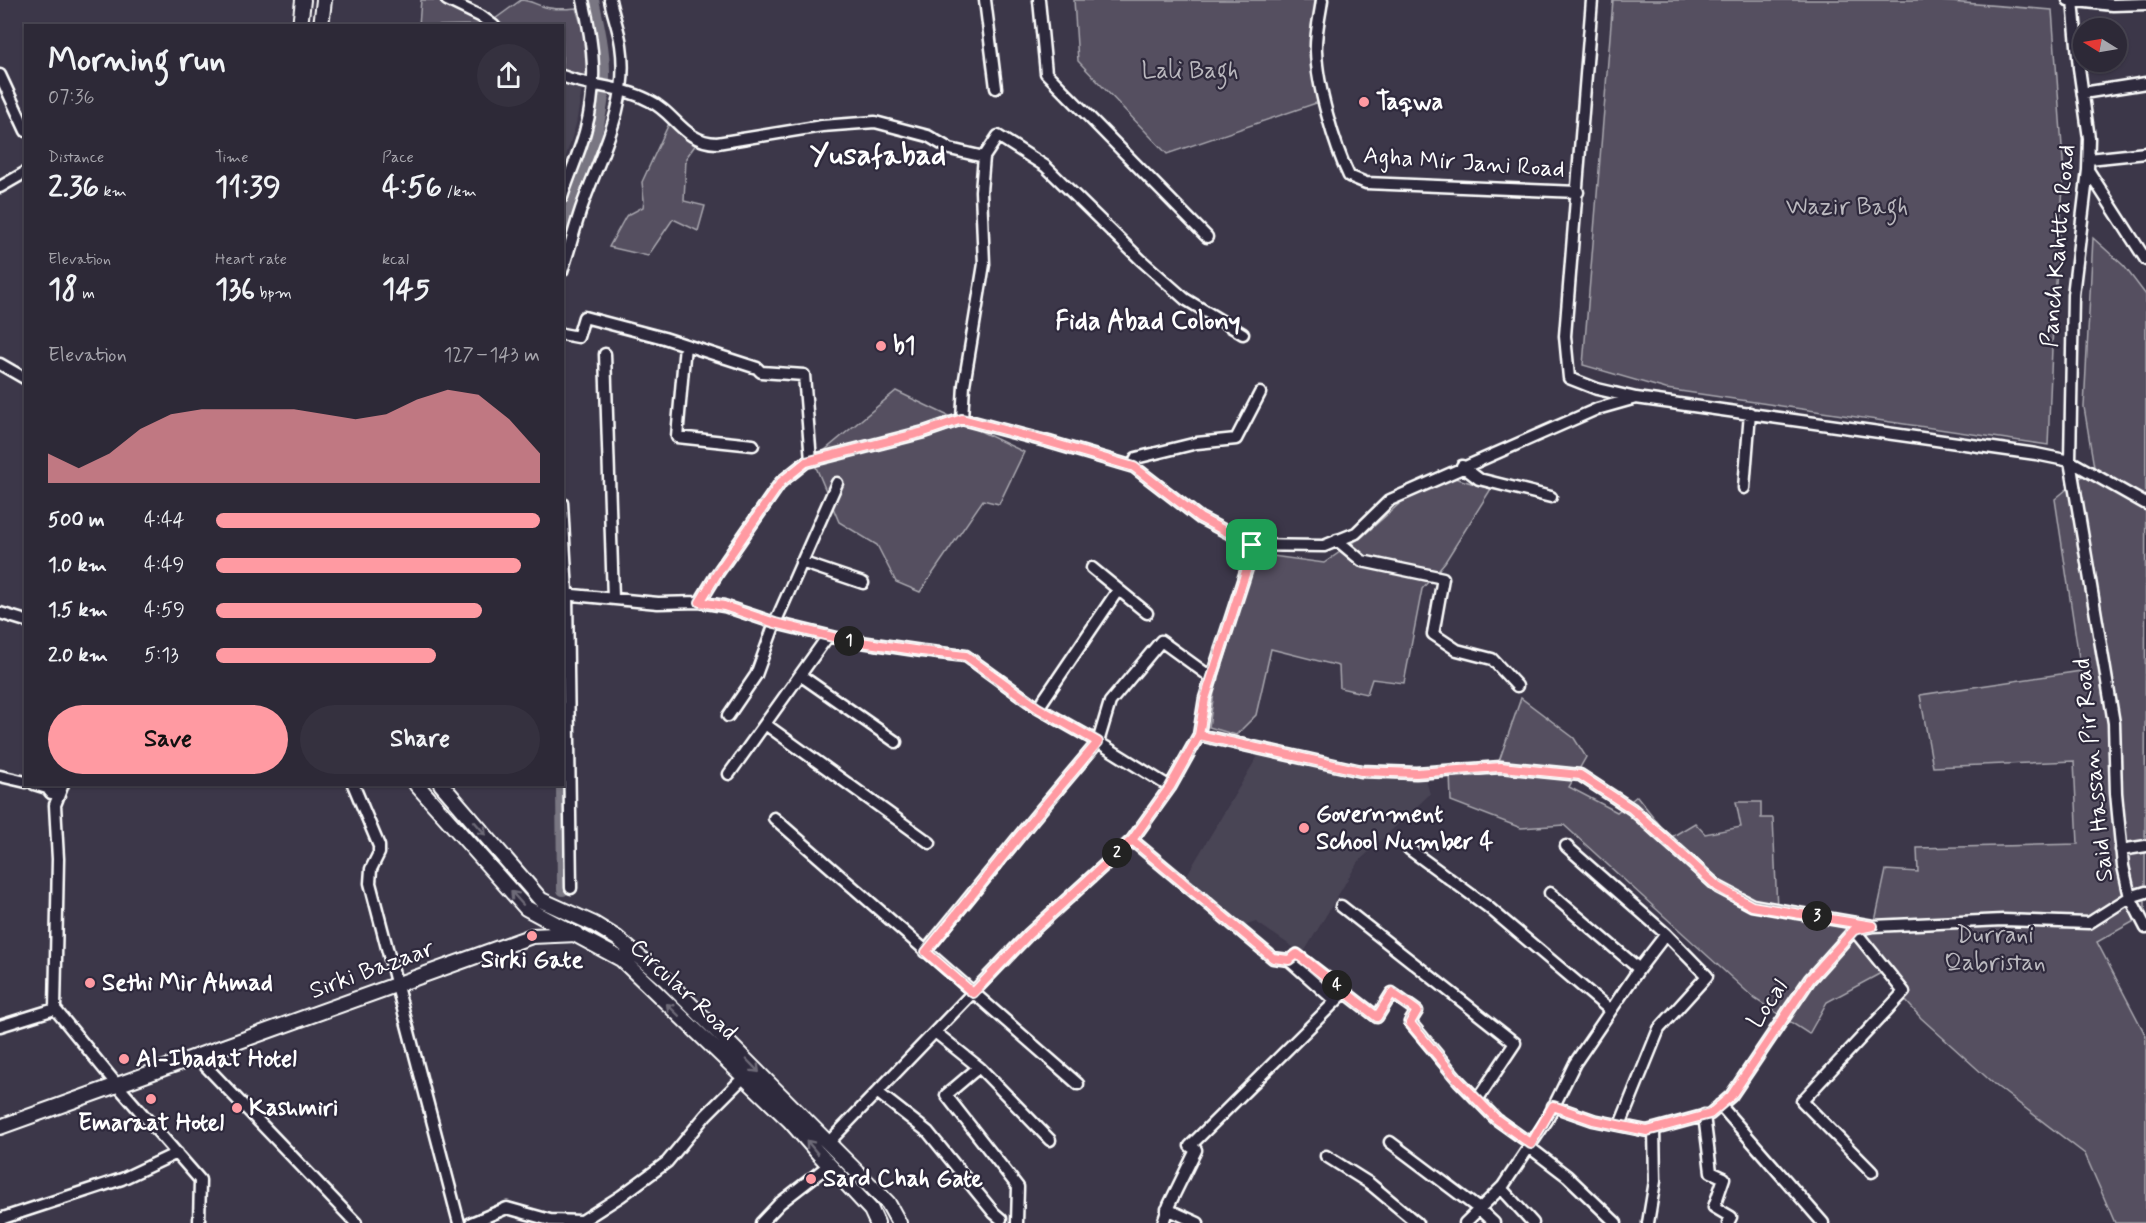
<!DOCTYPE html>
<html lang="en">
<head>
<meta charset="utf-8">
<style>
  :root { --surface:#2d2937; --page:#35313f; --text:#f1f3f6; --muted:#a7a6ad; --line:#484552; --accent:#ff9aa2 }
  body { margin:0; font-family:Mynerve,sans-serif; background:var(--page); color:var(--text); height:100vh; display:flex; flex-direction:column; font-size:22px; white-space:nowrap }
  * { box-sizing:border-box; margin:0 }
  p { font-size:20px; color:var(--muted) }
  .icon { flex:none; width:33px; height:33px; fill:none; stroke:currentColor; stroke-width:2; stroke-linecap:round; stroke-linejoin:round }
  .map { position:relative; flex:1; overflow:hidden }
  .panel { position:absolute; left:24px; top:24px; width:540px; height:762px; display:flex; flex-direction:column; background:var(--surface); border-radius:0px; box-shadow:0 2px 4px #0004,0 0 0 2px var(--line) }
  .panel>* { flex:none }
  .needle { width:39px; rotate:281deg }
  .tools { position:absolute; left:2073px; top:18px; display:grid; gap:12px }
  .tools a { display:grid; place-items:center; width:54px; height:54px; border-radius:50%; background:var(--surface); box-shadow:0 2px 4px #0004,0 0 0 2px var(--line); font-size:30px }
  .pin { position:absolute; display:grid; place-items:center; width:51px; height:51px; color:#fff; margin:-26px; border-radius:12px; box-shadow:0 3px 9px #0006 }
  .km { position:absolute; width:30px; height:30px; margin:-15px; border-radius:50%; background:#222; color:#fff; font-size:16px; line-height:30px; text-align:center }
  .round { display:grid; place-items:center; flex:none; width:63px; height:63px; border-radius:32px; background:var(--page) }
  .head { display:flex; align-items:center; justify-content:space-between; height:102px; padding:0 24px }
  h1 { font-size:33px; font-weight:700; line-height:45px }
  .figures { display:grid; grid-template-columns:repeat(3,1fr); gap:9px; height:102px; padding:6px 24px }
  .figures div { display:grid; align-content:center }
  .figures b { font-size:30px; font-weight:700 }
  .figures small { font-size:16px; font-weight:400 }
  .figures p { font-size:16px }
  .chart { height:168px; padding:12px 24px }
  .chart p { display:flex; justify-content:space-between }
  .chart svg { width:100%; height:108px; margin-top:6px; fill:var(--accent); opacity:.7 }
  .action { display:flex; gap:12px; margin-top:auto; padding:12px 24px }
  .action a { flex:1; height:69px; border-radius:36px; background:var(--accent); color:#111; font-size:24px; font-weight:700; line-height:69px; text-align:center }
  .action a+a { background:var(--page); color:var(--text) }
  ul { padding:0 24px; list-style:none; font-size:20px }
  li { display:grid; grid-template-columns:96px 72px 1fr; align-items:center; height:45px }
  li i { height:15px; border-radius:8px; background:var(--accent) }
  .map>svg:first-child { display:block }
  .built { fill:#494455 }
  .green { fill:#555060; stroke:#aaa8b0; stroke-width:1.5 }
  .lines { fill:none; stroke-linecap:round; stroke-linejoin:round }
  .canal { stroke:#797682; stroke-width:12 }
  .minor-casing { stroke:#fff; stroke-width:15 }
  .major-casing { stroke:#fff; stroke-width:18 }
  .minor { stroke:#2f2a3d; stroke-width:10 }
  .major { stroke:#2f2a3d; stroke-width:14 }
  .oneway { stroke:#6d6a77 }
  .route-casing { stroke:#fff; stroke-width:12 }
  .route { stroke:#ff9aa2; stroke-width:8 }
  .poi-dot { fill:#ff9aa2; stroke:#2f2a3d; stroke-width:2 }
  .labels { text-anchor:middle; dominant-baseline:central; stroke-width:4.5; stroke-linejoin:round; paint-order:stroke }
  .park-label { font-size:24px; fill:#bbb9bf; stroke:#2f2a3d }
  .poi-label { font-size:24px; font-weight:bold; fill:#fff; stroke:#2f2a3d; text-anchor:start }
  .street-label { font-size:24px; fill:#fff; stroke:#2f2a3d }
  .neighbourhood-label { font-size:26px; font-weight:bold; fill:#fff; stroke:#2f2a3d }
  .district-label { font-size:30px; font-weight:bold; fill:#fff; stroke:#2f2a3d }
</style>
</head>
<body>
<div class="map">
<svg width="2146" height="1223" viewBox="0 0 2146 1223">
  <rect width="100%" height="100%" fill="#3c3749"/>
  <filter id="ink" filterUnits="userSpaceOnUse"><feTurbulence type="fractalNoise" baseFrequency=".0167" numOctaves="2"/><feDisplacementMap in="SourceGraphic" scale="12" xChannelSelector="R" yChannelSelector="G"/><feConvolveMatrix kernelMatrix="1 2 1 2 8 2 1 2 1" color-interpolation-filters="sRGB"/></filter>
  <g filter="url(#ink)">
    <path class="built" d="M563 83 582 88 576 124 563 166Z
      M1262 749 1361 771 1424 773 1430 794 1358 862 1303 954 1256 922 1232 930 1182 883Z"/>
    <path class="green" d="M421 0H441L480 22 478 25 419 26Z
      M521 0C530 0 536 5 545 7 555 10 566 9 576 8L589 49 586 79 563 72 562 26 503 25 495 19Z
      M1074 0H1322L1316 50 1325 100 1167 154 1078 61Z
      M1613 0H1926L2052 10 2064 174 2053 324 2048 445 1666 389 1583 365Z
      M672 117 699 140 686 158 684 201 705 206 698 231 673 219 648 256 609 247 626 216 643 207 644 200 642 182Z
      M2093 238 2124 266 2146 295 2145 915 2097 942 2146 1036V1223H2115L2085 1154 1995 1085 1921 1018 1881 973 1827 1002 1809 1034 1755 999 1564 825 1521 828 1451 801 1450 771 1497 767 1521 698 1574 738 1586 757 1569 787 1617 812 1637 796 1670 838 1695 823 1705 834 1741 827 1736 802H1761V818H1773L1777 909 1874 926 1886 870 1918 872 1917 848 2078 844 2074 761 1933 767 1920 695 2081 671 2055 499 2094 467 2084 407Z
      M896 391 1024 452 999 504 983 500 920 592 896 582 877 545 839 522 813 460Z
      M1448 476 1491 489 1445 562 1422 589 1404 683 1372 679 1367 694 1340 688 1339 666 1271 649 1256 715 1236 735 1209 727 1214 693 1257 554 1324 563 1363 536 1408 496Z"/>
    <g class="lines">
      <path class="canal" d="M562 232C579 185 606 122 604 72 604 48 598 23 593 0
        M562 784 563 890"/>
      <g class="minor-casing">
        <path id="minor" d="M447 0 482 17 494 26
          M985 0 996 88
          M1039 0 1046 73 1207 237
          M1322 0C1320 16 1315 34 1316 51 1317 86 1334 145 1349 176L1366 183 1578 192
          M1592 0 1565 336 1569 378 1597 389 1636 398 2036 454 2070 461 2146 504
          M2068 0 2113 5 2146 4
          M2073 0 2079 68 2089 138 2088 170 2073 295 2070 461 2114 723 2116 793 2123 866 2130 897 2146 928
          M0 75 26 131
          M562 76C590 87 621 86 648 100 676 113 683 142 717 143L822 126 875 122 928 136 950 149 984 157 981 191 984 264 964 385 962 419
          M2083 93 2146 83
          M984 157 998 136 1045 166 1141 260 1185 299 1243 334
          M2089 159 2146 153
          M2088 170 2146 260
          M0 187 26 172
          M562 197C569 175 579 154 585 132 598 86 594 46 583 0
          M562 271C569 251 574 230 581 209 600 155 630 105 621 45 619 30 613 15 610 0
          M562 334 578 337 584 317 664 338 757 368 761 372 804 375 811 460
          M685 345 677 437 753 445
          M605 354 613 598
          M0 364 26 379
          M1462 466 1479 479 1551 497
          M1134 467 1136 458 1197 443 1236 439 1260 393
          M1744 488 1750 413
          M562 503 567 593 571 888
          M1337 540 1362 561 1443 578 1433 634 1457 650 1492 659 1517 686
          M801 562 863 583
          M1092 568 1147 613
          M562 594 658 603 700 602 724 606 775 623 841 639 922 651 966 656 1038 708 1098 742 1170 787
          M700 602 717 574 781 482 806 462 924 432 962 419 1049 442 1134 467 1200 518 1252 545 1324 546 1356 533 1390 500 1597 409 1636 398
          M0 613 26 621
          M800 675 896 742
          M1038 708 1118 590
          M728 716 756 675 775 623 837 483
          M765 724 930 843
          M1199 735 1361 771 1416 773 1501 767 1580 775 1632 809 1718 887 1752 905 1873 926
          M729 774 828 636
          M0 776 26 782
          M34 784 47 788 51 793H59
          M63 784 55 805 58 859 55 1009 118 1086 200 1180 199 1223
          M353 784 379 846V853L371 869 370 883 459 1223
          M774 818 1078 1084
          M1132 840 1273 958 1289 960 1335 1001
          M1566 846 1666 934 1707 976 1659 1029 1620 1125
          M1409 849 1488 907 1610 1010
          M2121 850 2146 846
          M1550 893 1639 969
          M1341 906 1515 1043 1477 1100
          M1854 930 1904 992 1802 1101 1872 1172
          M925 952 1034 818 1098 742 1110 702 1161 641 1212 678
          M1289 960 1297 955 1377 1017 1392 993 1417 1011 1410 1022 1459 1081 1496 1119 1531 1144
          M0 1026 55 1009
          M935 1032 980 1068 1050 1140
          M197 1057 356 1223
          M979 1067 946 1095 1018 1187 1017 1223
          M877 1092 928 1132 994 1213 1001 1219
          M1720 1105 1823 1223
          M1553 1106 1593 1120 1647 1131 1710 1114 1731 1096 1810 979 1854 930 1873 926 2003 920 2089 923 2130 897 2146 892
          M1704 1115 1711 1172 1724 1178 1714 1207 1731 1217 1728 1223
          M1390 1142 1479 1209 1494 1223
          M828 1143 1029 934 1132 840 1142 826 1170 787 1199 735 1205 698 1248 565 1252 545
          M1529 1147 1567 1176 1616 1223
          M1326 1156 1369 1183 1417 1223
          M1501 1188 1533 1223
          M1167 1209 1198 1223
          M0 1219 122 1179 177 1153
          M471 1223 507 1208 550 1220 582 1221 621 1196 667 1162 706 1115 744 1077
          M761 1223 780 1203 829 1165
          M1163 1223 1169 1205 1196 1150 1190 1146 1345 992
          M1465 1223 1503 1186 1547 1120 1575 1063 1639 969 1666 934
          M1648 1223 1655 1181 1654 1129"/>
      </g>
      <g class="major-casing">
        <path id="major" d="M300 26 303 0
          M321 26 324 0
          M416 784 526 908 621 959 790 1121 818 1153 871 1210 877 1223
          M441 784 541 900 594 924 617 938 666 980 888 1203 899 1223
          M0 1127 532 936 577 934"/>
      </g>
      <use href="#minor" class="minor"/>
      <use href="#major" class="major"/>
    </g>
    <defs><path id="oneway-shaft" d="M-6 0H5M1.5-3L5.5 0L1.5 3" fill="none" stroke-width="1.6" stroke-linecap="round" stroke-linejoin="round" transform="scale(1.5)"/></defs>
    <g class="oneway">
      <use href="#oneway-shaft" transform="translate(480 828) rotate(49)"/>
      <use href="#oneway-shaft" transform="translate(517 898) rotate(-132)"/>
      <use href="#oneway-shaft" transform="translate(673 1010) rotate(-136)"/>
      <use href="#oneway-shaft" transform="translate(753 1066) rotate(46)"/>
      <use href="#oneway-shaft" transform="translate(812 1147) rotate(-130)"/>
    </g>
  </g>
  <g class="lines" filter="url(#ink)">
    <g class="route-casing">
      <path id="route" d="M1252 545 1200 518 1134 467 1049 442 962 419 924 432 806 462 781 482 717 574 700 602 724 606 775 623 841 639 921 651 966 656 1038 708 1098 742 1034 818 926 952 973 993 1029 934 1132 840 1170 787 1199 735 1361 771 1416 773 1501 767 1580 775 1632 809 1718 887 1752 906 1873 926 1854 930 1810 979 1731 1096 1710 1114 1647 1131 1593 1120 1553 1106 1531 1144 1496 1119 1459 1081 1410 1023 1417 1011 1392 993 1377 1017 1297 954 1289 960 1273 958 1132 840 1170 787 1199 735 1205 699 1248 565 1252 545"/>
    </g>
    <use href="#route" class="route"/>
  </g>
  <g class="poi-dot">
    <circle cx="1364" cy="102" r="6"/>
    <circle cx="881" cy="346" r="6"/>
    <circle cx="1304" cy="828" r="6"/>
    <circle cx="532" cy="936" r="6"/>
    <circle cx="90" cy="983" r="6"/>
    <circle cx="124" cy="1059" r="6"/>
    <circle cx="151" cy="1099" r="6"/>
    <circle cx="237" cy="1108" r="6"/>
    <circle cx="811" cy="1179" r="6"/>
  </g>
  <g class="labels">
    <g class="park-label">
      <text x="1190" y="71">Lali Bagh</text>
      <text x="1847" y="207">Wazir Bagh</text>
      <text x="1995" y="935">Durrani<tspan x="1995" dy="28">Qabristan</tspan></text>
    </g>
    <g class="poi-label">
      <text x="1376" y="102">Taqwa</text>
      <text x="893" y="346">b1</text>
      <text x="1316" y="814">Government<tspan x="1316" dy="28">School Number 4</tspan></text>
      <text x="532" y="960" text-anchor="middle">Sirki Gate</text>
      <text x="102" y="983">Sethi Mir Ahmad</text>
      <text x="136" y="1059">Al-Ibadat Hotel</text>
      <text x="249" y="1108">Kashmiri</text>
      <text x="151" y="1123" text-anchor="middle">Emaraat Hotel</text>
      <text x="823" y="1179">Sard Chah Gate</text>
    </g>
    <g class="street-label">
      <text transform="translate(1464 163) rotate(4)">Agha Mir Jani Road</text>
      <text transform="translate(2059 246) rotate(-85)">Panch Kahtta Road</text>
      <text transform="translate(2094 770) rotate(-96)">Said Hassan Pir Road</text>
      <text transform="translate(372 970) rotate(-20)">Sirki Bazaar</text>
      <text transform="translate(683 990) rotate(43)">Circular Road</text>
      <text transform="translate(1768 1004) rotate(-56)">Local</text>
    </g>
    <g class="neighbourhood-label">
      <text x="1148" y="322">Fida Abad Colony</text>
    </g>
    <g class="district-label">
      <text x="878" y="155">Yusafabad</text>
    </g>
  </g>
</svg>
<div class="tools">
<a><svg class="needle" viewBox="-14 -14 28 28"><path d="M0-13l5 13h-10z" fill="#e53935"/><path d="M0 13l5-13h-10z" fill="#a7a6ad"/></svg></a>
</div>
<div class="pin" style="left:1252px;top:545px;background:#1e9e55"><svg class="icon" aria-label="arrive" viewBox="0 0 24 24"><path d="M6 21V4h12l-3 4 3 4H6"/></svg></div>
<b class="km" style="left:849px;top:641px">1</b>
<b class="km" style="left:1117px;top:853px">2</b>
<b class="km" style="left:1817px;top:916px">3</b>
<b class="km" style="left:1337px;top:985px">4</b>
<section class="panel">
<div class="head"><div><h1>Morning run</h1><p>07:36</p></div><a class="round"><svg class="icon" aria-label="share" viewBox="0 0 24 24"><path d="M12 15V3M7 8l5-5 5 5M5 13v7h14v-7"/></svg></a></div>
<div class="figures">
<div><p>Distance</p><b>2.36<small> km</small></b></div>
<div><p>Time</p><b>11:39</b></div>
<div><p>Pace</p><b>4:56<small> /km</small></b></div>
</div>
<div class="figures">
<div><p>Elevation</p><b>18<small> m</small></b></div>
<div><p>Heart rate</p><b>136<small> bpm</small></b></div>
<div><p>kcal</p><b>145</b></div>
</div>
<div class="chart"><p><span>Elevation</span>127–143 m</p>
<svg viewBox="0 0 160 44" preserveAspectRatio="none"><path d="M0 44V32L10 38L20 32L30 22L40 16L50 14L60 14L70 14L80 14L90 16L100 18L110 16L120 10L130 6L140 8L150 18L160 32V44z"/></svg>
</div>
<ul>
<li><b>500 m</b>4:44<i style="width:100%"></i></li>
<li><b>1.0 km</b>4:49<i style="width:94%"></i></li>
<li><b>1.5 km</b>4:59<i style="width:82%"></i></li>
<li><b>2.0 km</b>5:13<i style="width:68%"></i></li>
</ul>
<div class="action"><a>Save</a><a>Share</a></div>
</section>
</div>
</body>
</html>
